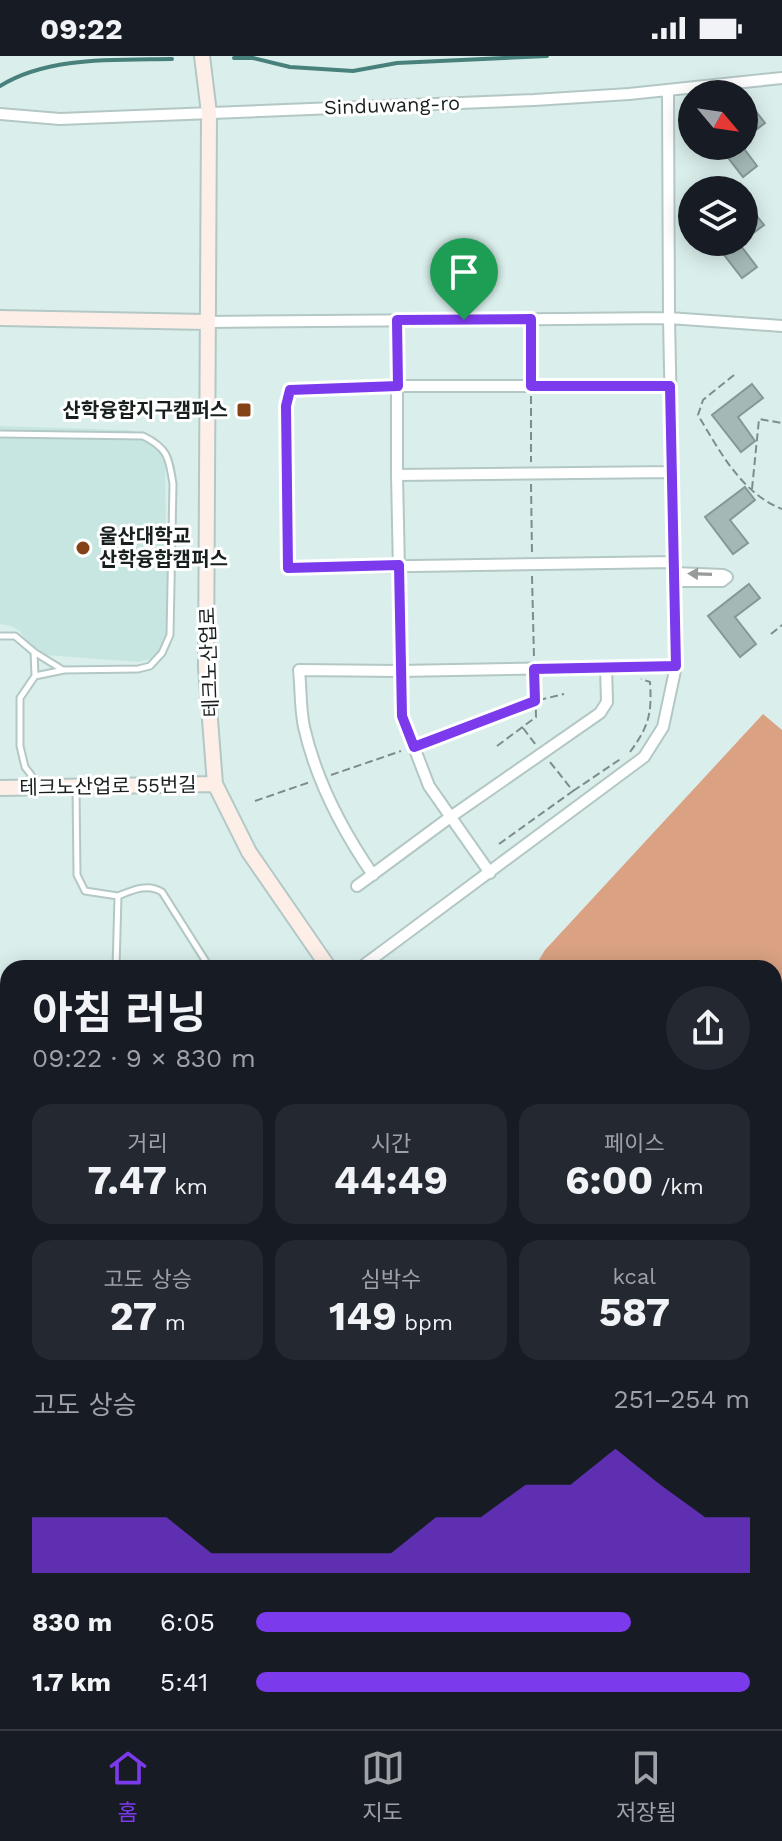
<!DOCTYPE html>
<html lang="ko">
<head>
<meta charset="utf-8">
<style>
  :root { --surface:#171b24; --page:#242831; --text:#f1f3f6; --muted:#9ea1a6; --line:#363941; --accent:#7c3aed }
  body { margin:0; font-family:"Work Sans","Noto Sans KR",sans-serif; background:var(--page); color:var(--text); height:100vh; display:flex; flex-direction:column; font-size:30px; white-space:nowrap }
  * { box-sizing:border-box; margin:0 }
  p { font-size:26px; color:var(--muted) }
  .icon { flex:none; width:44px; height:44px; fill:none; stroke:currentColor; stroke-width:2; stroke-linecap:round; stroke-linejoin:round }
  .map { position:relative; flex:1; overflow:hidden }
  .panel { position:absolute; left:0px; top:904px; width:782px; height:770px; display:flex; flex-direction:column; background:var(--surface); border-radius:24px 24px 0 0; box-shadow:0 4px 20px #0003 }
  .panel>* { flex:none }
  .needle { width:52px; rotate:119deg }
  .fabs { position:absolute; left:678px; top:24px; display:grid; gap:16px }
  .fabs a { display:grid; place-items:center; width:80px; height:80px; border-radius:50%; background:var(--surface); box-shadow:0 4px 20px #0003; font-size:40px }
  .pin { position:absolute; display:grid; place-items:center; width:68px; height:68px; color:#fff; margin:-82px -34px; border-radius:50% 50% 50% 0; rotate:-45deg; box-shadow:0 0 8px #0007 }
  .pin .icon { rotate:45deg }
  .round { display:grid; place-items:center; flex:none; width:84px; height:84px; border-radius:42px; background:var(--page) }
  .summary { display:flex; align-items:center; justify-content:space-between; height:136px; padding:0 32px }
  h1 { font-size:44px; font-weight:700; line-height:60px }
  .figures { display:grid; grid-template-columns:repeat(3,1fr); gap:12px; height:136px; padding:8px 32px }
  .figures div { display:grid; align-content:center; border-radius:20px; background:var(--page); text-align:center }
  .figures b { font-size:40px; font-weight:700 }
  .figures small { font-size:22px; font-weight:400 }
  .figures p { font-size:22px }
  .chart { height:224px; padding:16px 32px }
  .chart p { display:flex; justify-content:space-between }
  .chart svg { width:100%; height:144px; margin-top:8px; fill:var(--accent); opacity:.7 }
  ul { padding:0 32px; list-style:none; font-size:26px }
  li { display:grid; grid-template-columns:128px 96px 1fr; align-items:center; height:60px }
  li i { height:20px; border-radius:10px; background:var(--accent) }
  .status { display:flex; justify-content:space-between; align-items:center; height:56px; padding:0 40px; background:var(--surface); direction:ltr }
  .status svg { height:22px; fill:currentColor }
  .menu { display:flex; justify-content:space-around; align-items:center; height:112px; border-top:2px solid var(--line); background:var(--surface); font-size:22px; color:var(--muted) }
  .menu a { display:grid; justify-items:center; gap:4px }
  .menu .current { color:var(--accent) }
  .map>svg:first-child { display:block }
  .built { fill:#c7e6e2 }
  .forest { fill:#daa183 }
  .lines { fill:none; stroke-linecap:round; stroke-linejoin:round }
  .stream { stroke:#48817b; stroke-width:4 }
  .building { fill:#a4b9b6; stroke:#849896; stroke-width:2 }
  .lane-casing { stroke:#b3c8c5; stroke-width:9 }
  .street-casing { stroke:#b3c8c5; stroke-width:14 }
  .secondary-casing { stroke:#b3c8c5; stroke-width:18 }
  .path { stroke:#7e8d8b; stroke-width:2; stroke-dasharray:8 4; stroke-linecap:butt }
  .lane { stroke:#fff; stroke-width:5 }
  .street { stroke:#fff; stroke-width:10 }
  .secondary { stroke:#fdefe8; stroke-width:14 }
  .oneway { fill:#979b9a }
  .route-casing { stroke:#fff; stroke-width:16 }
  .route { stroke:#7c3aed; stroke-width:10 }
  .poi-dot { fill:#864217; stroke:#fff; stroke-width:3 }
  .labels { text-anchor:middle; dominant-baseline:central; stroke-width:6; stroke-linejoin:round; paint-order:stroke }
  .street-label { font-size:20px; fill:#18201f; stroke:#fff }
  .poi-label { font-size:20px; font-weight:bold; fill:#18201f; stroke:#fff; text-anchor:end }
</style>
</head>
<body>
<div class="status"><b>09:22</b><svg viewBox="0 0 49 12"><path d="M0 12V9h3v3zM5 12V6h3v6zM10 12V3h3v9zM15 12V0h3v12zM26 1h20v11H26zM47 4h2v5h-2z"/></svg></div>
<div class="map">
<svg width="782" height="1673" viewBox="0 0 782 1673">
  <rect width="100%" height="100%" fill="#daefec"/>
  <path class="built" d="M0 370 129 374 145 379 160 393 165 404V416L168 575 163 590 151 603 138 606 46 599 30 590 20 575 11 570 0 568Z"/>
  <path class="forest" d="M763 658 782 674V1428L774 1423V912H534L545 894Z
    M8 1444V1562L0 1553V1451Z
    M8 1653V1666H343L345 1673H0V1666Z
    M572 1666H663L656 1673H580Z"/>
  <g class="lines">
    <path class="stream" d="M234 2H253L290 11 353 15 397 7 547 0
      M0 30C48 0 116 4 172 3"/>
  </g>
  <path class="building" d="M754 53 765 67 744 83V61Z
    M719 90H742L757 110 743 121Z
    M753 155 764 169 744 184V162Z
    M714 186H738L757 211 742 222Z
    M752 328 763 342 738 361 755 385 741 396 712 359Z
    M745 431 755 444 730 464 748 487 733 498 705 461Z
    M749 528 760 542 735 561 756 588 740 601 708 560Z"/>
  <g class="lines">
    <g class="lane-casing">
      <path id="lane" d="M0 378 143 380C168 392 169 402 173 428L170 579 162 597 150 610 138 613 64 614 35 620
        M0 580H15L34 596 35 620 20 642V690L25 711 38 728
        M34 596 63 614
        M76 731 77 819 85 835 118 840 116 912
        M118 840C133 834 148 827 162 836L210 912
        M0 1564 8 1569
        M0 1630 8 1624
        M535 1666 541 1673"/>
    </g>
    <g class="street-casing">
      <path id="street" d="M0 58 60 63 534 44 629 38 782 22
        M397 264V419L402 660 429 730 490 817
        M207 266 669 262 782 270
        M670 330H398L290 334 286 350 288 512 673 506
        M397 419 671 416
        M674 517 723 519 727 521 722 525H674
        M373 819C342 774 316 724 304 671 300 652 301 632 299 614L399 615 676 610
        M357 830 449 762 600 657 607 646 606 611
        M360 912 644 701 663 671 676 610 669 262 668 34
        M0 1341 8 1344"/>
    </g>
    <g class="secondary-casing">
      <path id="secondary" d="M202 0 209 57 206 612 215 728 249 796 329 912
        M0 262 207 266
        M0 732 215 728
        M774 1528 782 1540
        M766 1673 782 1661"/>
    </g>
    <path class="path" d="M531 276V318
      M734 319 703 344 698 359C719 394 741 437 782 453
      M531 340V406
      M531 428 532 498
      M752 433 759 363 782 367
      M532 520 534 602
      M771 578 782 569
      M523 672 536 689
      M426 686 535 645 564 638
      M497 690 536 661 535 624
      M630 696C649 670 652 658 650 626L641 623
      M331 719 401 695
      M573 735 622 702
      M255 745 310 726
      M499 788 573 735 550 706"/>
    <use href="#lane" class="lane"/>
    <use href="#street" class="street"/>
    <use href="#secondary" class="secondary"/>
  </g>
  <defs><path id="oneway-solid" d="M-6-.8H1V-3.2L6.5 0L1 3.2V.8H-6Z" transform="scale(2)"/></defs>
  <use class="oneway" href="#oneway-solid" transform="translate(700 518) rotate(-178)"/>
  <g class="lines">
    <g class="route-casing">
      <path id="route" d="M531 263V330H670L676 610 534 613 535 645 414 691 402 660 399 509 288 512 286 350 290 334 398 330 397 264Z"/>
    </g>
    <use href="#route" class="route"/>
  </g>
  <g class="poi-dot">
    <rect x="236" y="346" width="16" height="16" rx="4"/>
    <circle cx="83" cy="492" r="8"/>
  </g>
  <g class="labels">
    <g class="street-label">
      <text transform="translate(392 49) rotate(-2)">Sinduwang-ro</text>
      <text transform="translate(209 606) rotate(-92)">테크노산업로</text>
      <text transform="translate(108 730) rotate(-1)">테크노산업로 55번길</text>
    </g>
    <g class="poi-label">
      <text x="228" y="354">산학융합지구캠퍼스</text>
      <text x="99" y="480" text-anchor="start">울산대학교<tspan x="99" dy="23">산학융합캠퍼스</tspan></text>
    </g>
  </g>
</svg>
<div class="fabs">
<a><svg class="needle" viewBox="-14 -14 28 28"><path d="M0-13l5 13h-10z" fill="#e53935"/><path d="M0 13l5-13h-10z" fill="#9ea1a6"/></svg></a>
<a><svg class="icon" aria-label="layers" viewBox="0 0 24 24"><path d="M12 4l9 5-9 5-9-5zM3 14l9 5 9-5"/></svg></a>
</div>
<div class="pin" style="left:464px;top:264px;background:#1e9e55"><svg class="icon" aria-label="arrive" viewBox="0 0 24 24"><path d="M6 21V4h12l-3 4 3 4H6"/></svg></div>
<section class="panel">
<div class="summary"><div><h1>아침 러닝</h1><p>09:22 · 9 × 830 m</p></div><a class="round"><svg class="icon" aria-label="share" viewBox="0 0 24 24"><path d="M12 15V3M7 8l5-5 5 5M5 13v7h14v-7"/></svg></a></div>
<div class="figures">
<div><p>거리</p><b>7.47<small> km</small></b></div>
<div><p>시간</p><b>44:49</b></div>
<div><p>페이스</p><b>6:00<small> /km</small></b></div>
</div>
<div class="figures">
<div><p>고도 상승</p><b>27<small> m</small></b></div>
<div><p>심박수</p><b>149<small> bpm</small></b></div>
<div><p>kcal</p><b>587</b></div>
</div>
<div class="chart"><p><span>고도 상승</span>251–254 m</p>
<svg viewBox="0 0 160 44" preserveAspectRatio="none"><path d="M0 44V27L10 27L20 27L30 27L40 38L50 38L60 38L70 38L80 38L90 27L100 27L110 17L120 17L130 6L140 17L150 27L160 27V44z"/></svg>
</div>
<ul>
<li><b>830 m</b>6:05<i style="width:76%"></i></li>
<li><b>1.7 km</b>5:41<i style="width:100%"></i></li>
</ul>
</section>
</div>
<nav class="menu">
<a class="current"><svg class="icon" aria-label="home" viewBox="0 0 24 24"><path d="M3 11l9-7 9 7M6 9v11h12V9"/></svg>홈</a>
<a><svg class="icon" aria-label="map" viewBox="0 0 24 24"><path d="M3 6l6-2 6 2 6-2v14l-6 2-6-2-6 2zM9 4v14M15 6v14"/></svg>지도</a>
<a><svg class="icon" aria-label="saved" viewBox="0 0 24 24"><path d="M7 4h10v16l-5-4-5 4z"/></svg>저장됨</a>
</nav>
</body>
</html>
